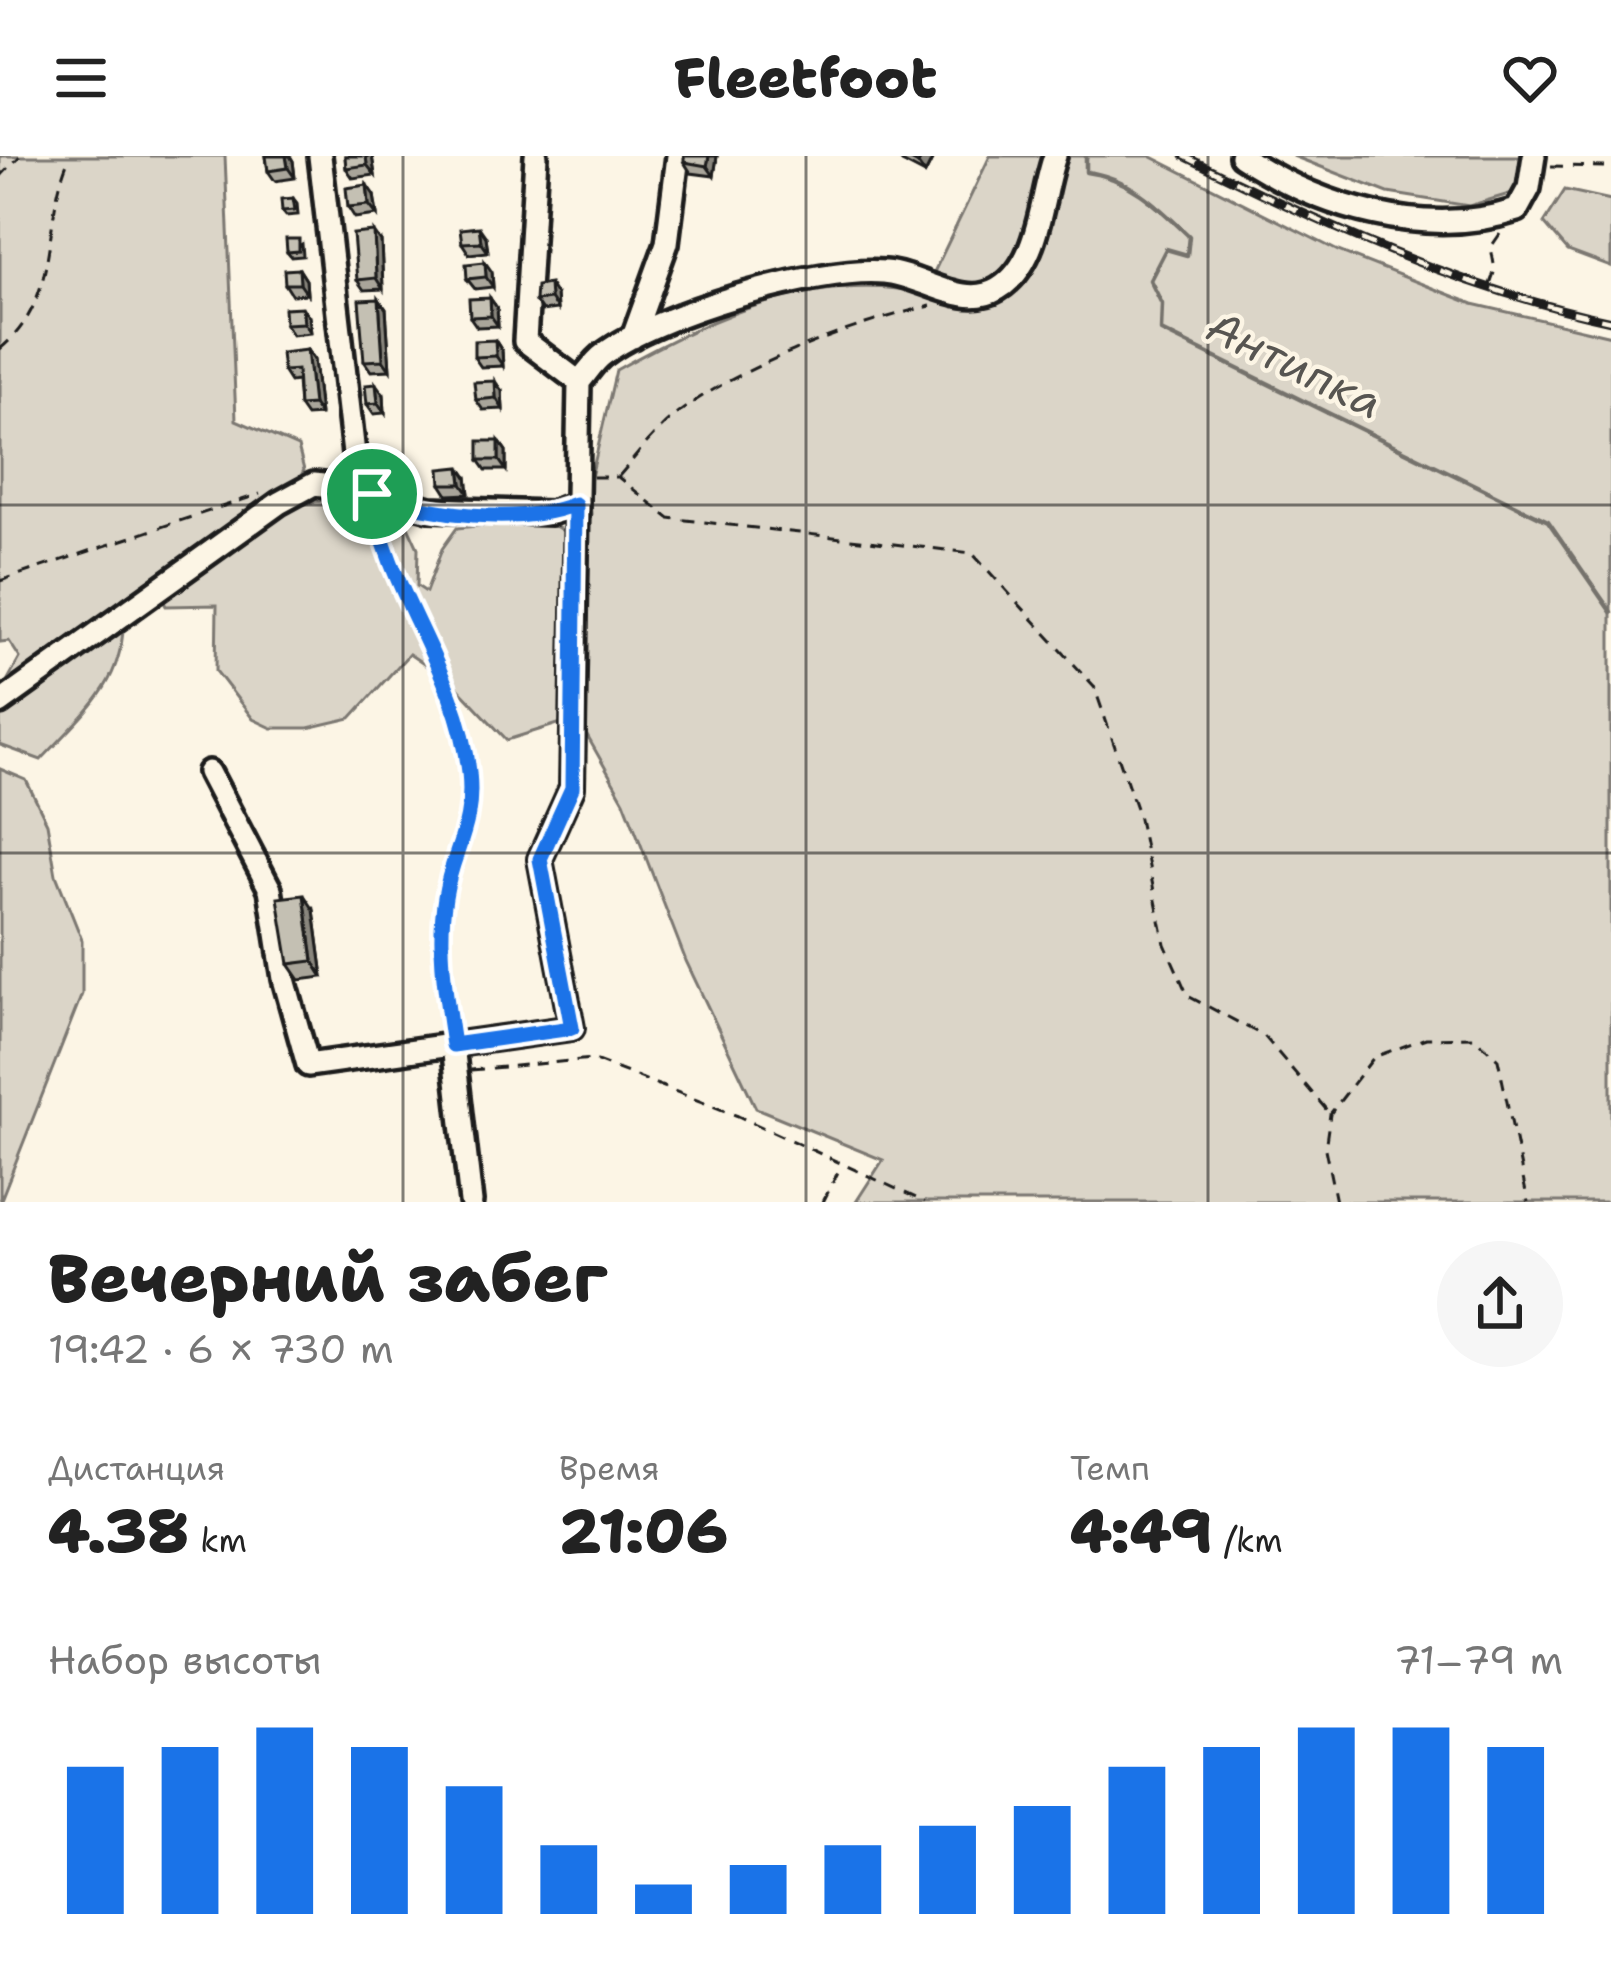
<!DOCTYPE html>
<html lang="ru">
<head>
<meta charset="utf-8">
<style>
  :root { --surface:#fff; --page:#f6f6f6; --text:#222; --muted:#767676; --accent:#1a73e8 }
  body { margin:0; font-family:"Shantell Sans",sans-serif; background:var(--page); color:var(--text); height:100vh; display:flex; flex-direction:column; font-size:45px; white-space:nowrap }
  * { box-sizing:border-box; margin:0 }
  p { font-size:39px; color:var(--muted) }
  .icon { flex:none; width:66px; height:66px; fill:none; stroke:currentColor; stroke-width:2; stroke-linecap:round; stroke-linejoin:round }
  .map { position:relative; height:1046px; overflow:hidden }
  .sheet { display:flex; flex-direction:column; background:var(--surface); flex:1 }
  .sheet>* { flex:none }
  .pin { position:absolute; display:grid; place-items:center; width:102px; height:102px; color:#fff; margin:-51px; border:6px solid #fff; border-radius:50%; box-shadow:0 3px 12px #0007 }
  .round { display:grid; place-items:center; flex:none; width:126px; height:126px; border-radius:63px; background:var(--page) }
  .overview { display:flex; align-items:center; justify-content:space-between; height:204px; padding:0 48px }
  h1 { font-size:66px; font-weight:800; line-height:90px }
  .figures { display:grid; grid-template-columns:repeat(3,1fr); gap:18px; height:204px; padding:12px 48px }
  .figures div { display:grid; align-content:center }
  .figures b { font-size:60px; font-weight:800 }
  .figures small { font-size:33px; font-weight:400 }
  .figures p { font-size:33px }
  .chart { height:336px; padding:24px 48px }
  .chart p { display:flex; justify-content:space-between }
  .chart svg { width:100%; height:216px; margin-top:12px; stroke:var(--accent); stroke-width:6 }
  header { display:flex; justify-content:space-between; align-items:center; height:156px; padding:0 48px; background:var(--surface); font-size:54px; font-weight:800 }
  .map>svg:first-child { display:block }
  .green { fill:#dbd5c8; stroke:#7c7872; stroke-width:3 }
  .lines { fill:none; stroke-linecap:round; stroke-linejoin:round }
  .stream { stroke:#75726c; stroke-width:4.5 }
  .minor-casing { stroke:#1c1c1c; stroke-width:30 }
  .path { stroke:#1c1c1c; stroke-width:3; stroke-dasharray:12 9; stroke-linecap:butt }
  .minor { stroke:#fcf5e5; stroke-width:21 }
  .rail-casing { stroke:#1c1c1c; stroke-width:9 }
  .rail { stroke:#fcf5e5; stroke-width:4.5; stroke-dasharray:14; stroke-linecap:butt }
  .wall { fill:#a9a59a; stroke:#1c1c1c; stroke-width:3 }
  .shaded-wall { fill:#89867d; stroke:#1c1c1c; stroke-width:3 }
  .building { fill:#c4c0b3; stroke:#1c1c1c; stroke-width:3 }
  .route-casing { stroke:#fff; stroke-width:24 }
  .route { stroke:#1a73e8; stroke-width:15 }
  .grid { fill:none; stroke:#1c1c1c; stroke-width:3; stroke-opacity:0.55 }
  .labels { text-anchor:middle; dominant-baseline:central; stroke-width:9; stroke-linejoin:round; paint-order:stroke }
  .water-label { font-size:45px; font-style:italic; fill:#575551; stroke:#fcf5e5 }
</style>
</head>
<body>
<header><svg class="icon" aria-label="menu" viewBox="0 0 24 24"><path d="M4 6h16M4 12h16M4 18h16"/></svg>Fleetfoot<svg class="icon" aria-label="heart" viewBox="0 0 24 24"><path d="M12 20l-8-8c-3-5 5-10 8-4 3-6 11-1 8 4z"/></svg></header>
<div class="map">
<svg width="1611" height="1046" viewBox="0 0 1611 1046">
  <rect width="100%" height="100%" fill="#fcf5e5"/>
  <filter id="ink" filterUnits="userSpaceOnUse"><feTurbulence type="fractalNoise" baseFrequency=".00833" numOctaves="2"/><feDisplacementMap in="SourceGraphic" scale="24" xChannelSelector="R" yChannelSelector="G"/><feConvolveMatrix kernelMatrix="1 2 1 2 8 2 1 2 1" color-interpolation-filters="sRGB"/></filter>
  <g filter="url(#ink)">
    <path class="green" d="M0 0H225L236 264 298 291 304 314 297 328 306 347 339 343 406 366 418 392 417 430 426 436 442 393 457 372 544 363 563 375 582 372 591 358 589 330 616 214C711 160 814 115 924 137L990 0H1150L1338 95 1473 148 1611 180V1046H856L883 1004 756 952 686 805 624 645 577 562 507 584 456 530 409 498 351 562 308 572H272L253 563 216 515 217 449 166 450 152 423 123 442C130 522 92 550 41 604L0 589V538L20 502 9 485 0 486Z
      M1293 0H1521L1516 36 1469 50 1388 37Z
      M1565 34 1611 44V111L1568 95 1544 67Z
      M0 613 26 624 47 667 56 719 82 784V838L0 1046Z"/>
    <g class="lines">
      <path class="stream" d="M1086 0V16C1129 21 1158 50 1189 80L1187 99 1166 93 1150 124 1162 148 1161 175 1548 365 1611 456"/>
      <g class="minor-casing">
        <path id="minor" d="M320 0 358 333
          M536 0 525 185 579 226
          M1241 0C1319 51 1424 84 1517 54L1529 32 1534 0
          M633 181 667 87 678 0
          M0 547 279 347 314 328 358 333 430 353 551 357 575 348
          M209 616 270 733 284 823 308 909 572 872 540 703 572 632 579 226C587 217 594 205 604 198 656 158 819 110 884 116 922 119 963 154 998 133 1041 107 1040 41 1055 0
          M453 889 471 1046"/>
      </g>
      <path class="path" d="M1551 10 1611 11
        M0 21 20 0
        M1490 128 1495 114 1491 91 1502 75
        M0 193C63 141 40 65 70 0
        M619 320C633 304 646 286 662 271 714 219 859 165 931 150
        M593 321H618L669 362 972 397 1094 530 1138 658 1165 788 1188 840 1264 880 1330 958
        M375 357 379 383 440 507 469 614 470 652 462 696 445 738 450 870
        M0 425 260 338
        M471 914 592 903 738 960 925 1046
        M823 1046 841 1010
        M1336 1046 1325 993 1330 958 1374 901 1426 882 1474 881 1498 903 1528 1046"/>
      <use href="#minor" class="minor"/>
      <g class="rail-casing">
        <path id="rail" d="M1184 0C1321 68 1460 133 1611 165"/>
      </g>
      <use href="#rail" class="rail"/>
    </g>
    <path class="wall" d="M266 0H290L293 5 295 22 275 25 268 15Z
      M345 0H372L375 19 353 22 346 12Z
      M717 0 714 20 691 17 684 6Z
      M898 0H934L925 18 902 6Z
      M374 39 377 59 355 62 348 51Z
      M293 42 297 47 298 59 286 60 282 55Z
      M486 81 488 96 469 98 462 87Z
      M381 86 383 133 364 134 357 124Z
      M302 88 303 100 291 101 287 96Z
      M299 113 306 124 307 138 292 139 285 128Z
      M492 116 493 131 475 133 467 123Z
      M556 139 557 153 542 155 535 145Z
      M490 142 497 152 498 170 477 171 470 161Z
      M379 143 386 153 390 214 371 215 364 205Z
      M309 161 311 177 292 179 285 168Z
      M495 184 502 195 503 210 481 211 474 201Z
      M307 194 314 204 320 259 306 260 299 250 297 225 290 226 283 215Z
      M502 235 503 253 483 254 476 244Z
      M384 239 385 257 374 258 367 248Z
      M499 285 506 295V314H486L479 304Z
      M387 293 391 298 390 311 377 312 373 306Z
      M467 321 469 338 448 339 441 328Z
      M314 754 323 821 300 824 289 808Z"/>
    <path class="shaded-wall" d="M286 0H290L293 5 295 22 288 12Z
      M366 0H372L375 19 367 9Z
      M709 0H717L714 20 707 10Z
      M922 0H934L925 18 918 8Z
      M367 29 374 39 377 59 369 49Z
      M479 71 486 81 488 96 481 86Z
      M374 76 381 86 383 133 376 122Z
      M485 106 492 116 493 131 486 121Z
      M299 113 306 124 307 138 300 128Z
      M549 128 556 139 557 153 550 143Z
      M490 142 497 152 498 170 491 160Z
      M379 143 386 153 390 214 383 204Z
      M302 151 309 161 311 177 304 167Z
      M495 184 502 195 503 210 496 200Z
      M307 194 314 204 320 259 313 249Z
      M495 225 502 235 503 253 496 242Z
      M376 228 384 239 385 257 378 247Z
      M499 285 506 295V314L499 304Z
      M460 311 467 321 469 338 462 328Z
      M304 739 314 754 323 821 313 805Z"/>
    <path class="building" d="M266 0H286L288 12 268 15Z
      M345 0H366L367 9 346 12Z
      M684 0H709L707 10 684 6Z
      M903 0H922L918 8Z
      M367 29 369 49 348 51 346 32Z
      M293 42 295 54 282 55 281 43Z
      M479 71 481 86 462 87 460 73Z
      M374 76 376 122 357 124 353 78Z
      M286 83H299V95L287 96Z
      M485 106 486 121 467 123 466 108Z
      M299 113 300 128H285L284 114Z
      M549 128 550 143 535 145 536 130Z
      M490 142 491 160 470 161 469 143Z
      M379 143 383 204 364 205 359 144Z
      M302 151 304 167 285 168 284 152Z
      M495 184 496 200 474 201V185Z
      M307 194 313 249 299 250 297 214 283 215 281 197Z
      M495 225 496 242 476 244 474 226Z
      M376 228 378 247 367 248 365 229Z
      M479 285H499V304H479Z
      M372 293H387L386 306H373Z
      M460 311 462 328H441L440 313Z
      M304 739 313 805 289 808 278 742Z"/>
  </g>
  <g class="lines" filter="url(#ink)">
    <g class="route-casing">
      <path id="route" d="M372 338C430 358 516 371 575 348L572 632 540 703 572 872 453 889C446 841 437 790 445 741 452 694 475 673 469 616 458 514 387 437 372 338Z"/>
    </g>
    <use href="#route" class="route"/>
  </g>
  <path class="grid" d="M403 0V1046M806 0V1046M1208 0V1046M0 349H1611M0 697H1611"/>
  <g class="labels">
    <g class="water-label">
      <text transform="translate(1295 208) rotate(26)">Антипка</text>
    </g>
  </g>
</svg>
<div class="pin" style="left:372px;top:338px;background:#1e9e55"><svg class="icon" aria-label="arrive" viewBox="0 0 24 24"><path d="M6 21V4h12l-3 4 3 4H6"/></svg></div>
</div>
<section class="sheet">
<div class="overview"><div><h1>Вечерний забег</h1><p>19:42 · 6 × 730 m</p></div><a class="round"><svg class="icon" aria-label="share" viewBox="0 0 24 24"><path d="M12 15V3M7 8l5-5 5 5M5 13v7h14v-7"/></svg></a></div>
<div class="figures">
<div><p>Дистанция</p><b>4.38<small> km</small></b></div>
<div><p>Время</p><b>21:06</b></div>
<div><p>Темп</p><b>4:49<small> /km</small></b></div>
</div>
<div class="chart"><p><span>Набор высоты</span>71–79 m</p>
<svg viewBox="0 0 160 44" preserveAspectRatio="none"><path d="M5 44V14M15 44V10M25 44V6M35 44V10M45 44V18M55 44V30M65 44V38M75 44V34M85 44V30M95 44V26M105 44V22M115 44V14M125 44V10M135 44V6M145 44V6M155 44V10"/></svg>
</div>
</section>
</body>
</html>
